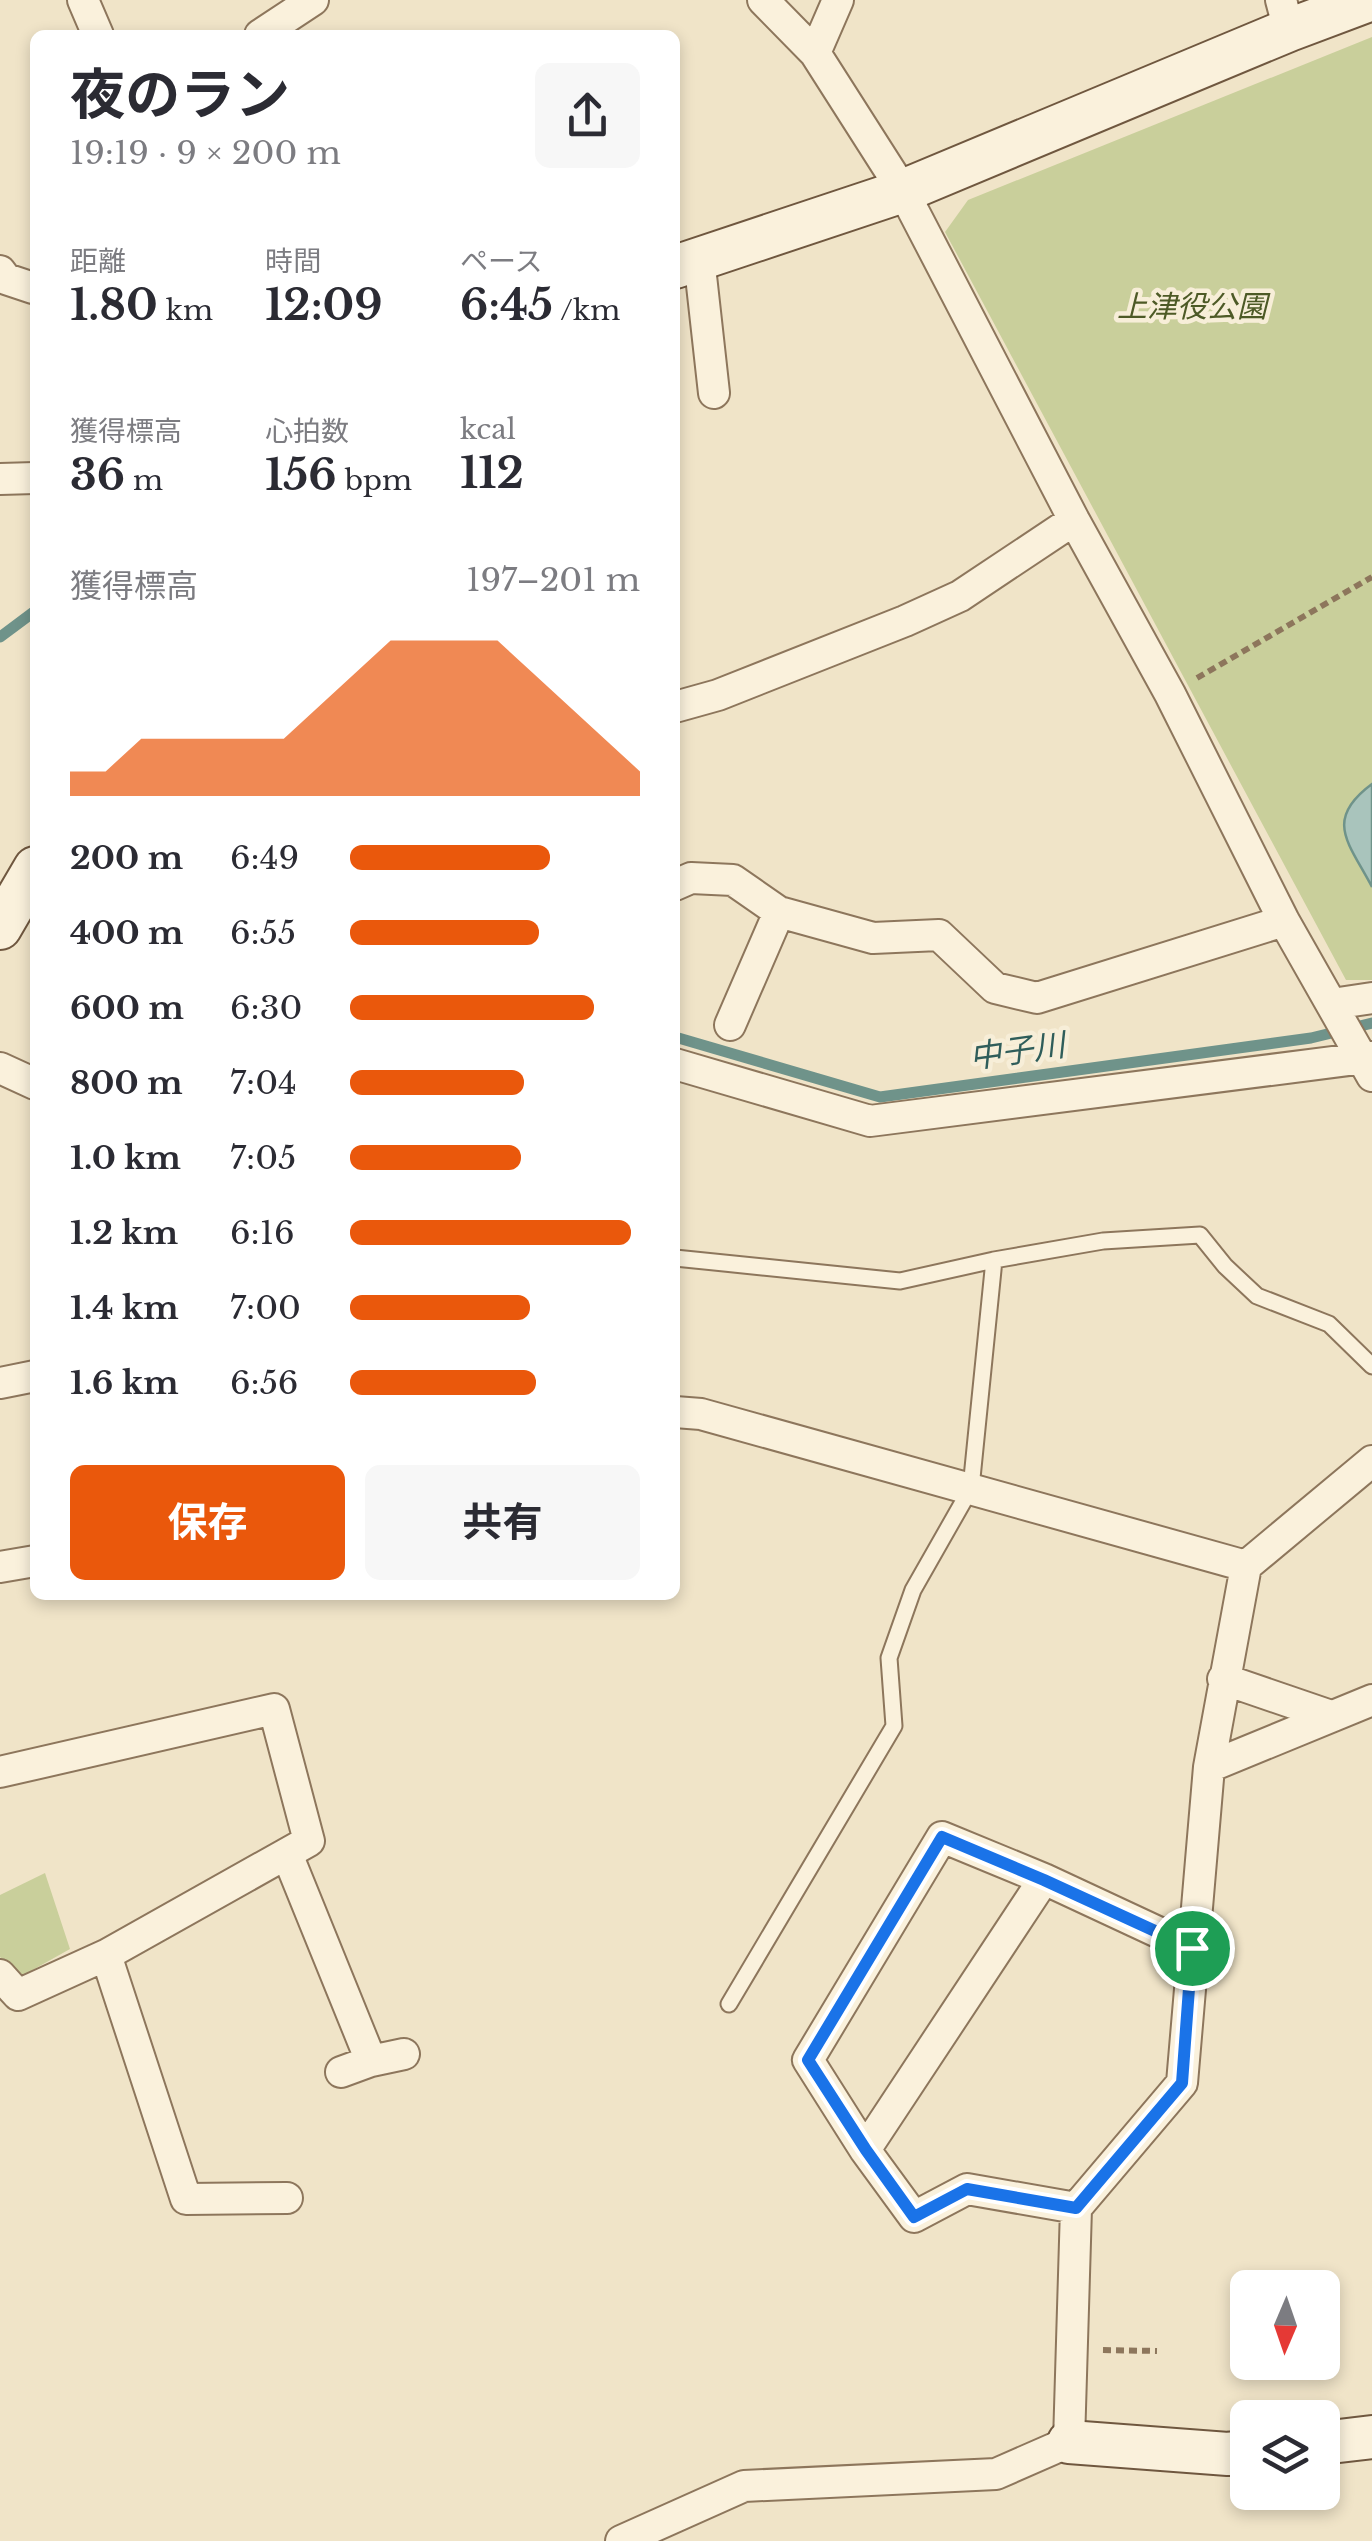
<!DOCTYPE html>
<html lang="ja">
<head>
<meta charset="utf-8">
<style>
  :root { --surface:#fff; --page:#f7f7f7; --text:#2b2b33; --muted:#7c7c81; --accent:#ea580c }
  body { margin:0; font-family:"Libre Baskerville","Noto Sans JP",serif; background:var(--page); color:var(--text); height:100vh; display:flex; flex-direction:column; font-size:38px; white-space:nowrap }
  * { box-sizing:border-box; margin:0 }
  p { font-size:32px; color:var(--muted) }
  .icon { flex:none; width:55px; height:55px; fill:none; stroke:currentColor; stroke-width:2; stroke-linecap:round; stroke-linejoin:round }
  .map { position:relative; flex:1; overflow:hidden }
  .sheet { position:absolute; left:30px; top:30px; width:650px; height:1570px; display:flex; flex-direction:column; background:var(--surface); border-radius:15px; box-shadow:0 5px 15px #0003 }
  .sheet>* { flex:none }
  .needle { width:65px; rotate:182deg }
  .buttons { position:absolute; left:1230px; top:2270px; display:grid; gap:20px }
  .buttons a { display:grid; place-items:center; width:110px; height:110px; border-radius:15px; background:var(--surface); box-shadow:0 5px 15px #0003; font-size:50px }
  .pin { position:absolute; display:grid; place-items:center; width:85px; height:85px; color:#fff; margin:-42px; border:5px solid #fff; border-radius:50%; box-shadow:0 2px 10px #0007 }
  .round { display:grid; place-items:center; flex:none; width:105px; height:105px; border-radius:15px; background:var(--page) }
  .headline { display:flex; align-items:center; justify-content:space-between; height:170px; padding:0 40px }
  h1 { font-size:55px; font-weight:700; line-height:75px }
  .figures { display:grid; grid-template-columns:repeat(3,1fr); gap:15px; height:170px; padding:10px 40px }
  .figures div { display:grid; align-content:center }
  .figures b { font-size:42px; font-weight:700 }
  .figures small { font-size:28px; font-weight:400 }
  .figures p { font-size:28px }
  .chart { height:280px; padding:20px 40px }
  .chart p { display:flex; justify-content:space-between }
  .chart svg { width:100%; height:180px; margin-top:10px; fill:var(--accent); opacity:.7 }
  .primary-button { display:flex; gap:20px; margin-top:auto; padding:20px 40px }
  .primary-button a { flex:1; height:115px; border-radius:15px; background:var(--accent); color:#fff; font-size:40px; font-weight:700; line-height:115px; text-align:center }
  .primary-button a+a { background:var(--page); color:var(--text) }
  ul { padding:0 40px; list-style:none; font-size:32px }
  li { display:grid; grid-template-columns:160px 120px 1fr; align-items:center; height:75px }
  li i { height:25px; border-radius:12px; background:var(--accent) }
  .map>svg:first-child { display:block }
  .green { fill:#c9cf9b }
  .water { fill:#a9c4bc; stroke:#6f938a; stroke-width:2.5 }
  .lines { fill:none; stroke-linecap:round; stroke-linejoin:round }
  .stream { stroke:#6f938a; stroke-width:11 }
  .lane-casing { stroke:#8d765c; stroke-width:19 }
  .street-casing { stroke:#8d765c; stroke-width:34 }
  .secondary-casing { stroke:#6f573f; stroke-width:46 }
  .path { stroke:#8d765c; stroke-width:6; stroke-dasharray:8 5; stroke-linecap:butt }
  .lane { stroke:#faf1dc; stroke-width:15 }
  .street { stroke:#faf1dc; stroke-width:30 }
  .secondary { stroke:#faf1dc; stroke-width:42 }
  .route-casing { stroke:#fff; stroke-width:20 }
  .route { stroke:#1a73e8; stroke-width:12 }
  .labels { text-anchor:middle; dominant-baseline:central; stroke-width:9; stroke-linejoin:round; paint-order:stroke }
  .park-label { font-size:30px; font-style:italic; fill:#4d5a26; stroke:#f7eed8 }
  .water-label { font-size:32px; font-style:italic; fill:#2f5d5a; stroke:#f7eed8 }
</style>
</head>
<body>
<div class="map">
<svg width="1372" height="2541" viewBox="0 0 1372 2541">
  <rect width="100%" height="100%" fill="#f0e4c8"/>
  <path class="green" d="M1372 37V980H1346L945 232 968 200Z
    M45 1873 70 1949 20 1977 0 1957V1895Z"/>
  <path class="water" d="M1372 784V887C1349 843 1323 820 1372 784Z"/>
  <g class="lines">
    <path class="stream" d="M0 637 35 611
      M675 1037 880 1097 1311 1038 1372 1023"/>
    <g class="lane-casing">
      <path id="lane" d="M675 1258 900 1281 994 1260
        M729 2004 894 1726 889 1658 913 1590 971 1488 994 1260 1103 1241 1200 1235 1225 1266 1257 1296 1329 1324 1372 1366"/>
    </g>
    <g class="street-casing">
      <path id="street" d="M83 0 98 35
        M763 0 815 53 903 191 1074 520 1170 694 1284 921 1372 1076
        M1281 0 1289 30
        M260 35 313 0
        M815 53 838 0
        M699 258 714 393
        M0 271 6 279 33 288 35 287
        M0 479 35 478
        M675 707 718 695 905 621 960 596 1074 520
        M675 885 691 878 733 880 779 912
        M1332 1004 1372 998
        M730 1025 779 912 873 938 939 935 995 988 1037 998 1284 921
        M675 1064 870 1121 1372 1057
        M0 1068 35 1084
        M0 1383 35 1376
        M675 1412 701 1414 1246 1566
        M0 1567 35 1561
        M1223 1679 1331 1716
        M1209 1767 1246 1566 1372 1461
        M0 1772 274 1709 309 1841 106 1955
        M287 1854 371 2061
        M0 1975 18 1995 106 1955 186 2199 287 2198
        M341 2072 371 2061 404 2054
        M865 2150 1044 1879
        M1076 2208 967 2189 914 2217 865 2150 808 2060 942 1837 1044 1879 1192 1948
        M621 2541 744 2486 996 2474 1069 2442 1076 2208 1182 2083 1209 1767 1372 1700"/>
    </g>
    <g class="secondary-casing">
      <path id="secondary" d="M675 267 903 191 1289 30 1369 0
        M0 928 35 868
        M1069 2442 1228 2454 1248 2451
        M1322 2443 1372 2437"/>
    </g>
    <path class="path" d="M1197 678 1372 577
      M1103 2350 1157 2351"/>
    <use href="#lane" class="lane"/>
    <use href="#street" class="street"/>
    <use href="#secondary" class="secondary"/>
  </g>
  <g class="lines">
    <g class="route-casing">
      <path id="route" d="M942 1837 1044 1880 1192 1948 1182 2083 1076 2208 967 2189 914 2217 866 2150 808 2060Z"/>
    </g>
    <use href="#route" class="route"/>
  </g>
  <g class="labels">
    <g class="park-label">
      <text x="1192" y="306">上津役公園</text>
    </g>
    <g class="water-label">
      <text transform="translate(1017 1051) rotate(-8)">中子川</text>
    </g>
  </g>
</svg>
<div class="buttons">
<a><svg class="needle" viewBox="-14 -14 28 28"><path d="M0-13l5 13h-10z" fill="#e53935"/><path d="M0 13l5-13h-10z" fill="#7c7c81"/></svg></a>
<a><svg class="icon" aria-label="layers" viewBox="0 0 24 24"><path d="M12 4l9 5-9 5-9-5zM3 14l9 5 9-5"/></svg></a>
</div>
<div class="pin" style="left:1192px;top:1948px;background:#1e9e55"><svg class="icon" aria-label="arrive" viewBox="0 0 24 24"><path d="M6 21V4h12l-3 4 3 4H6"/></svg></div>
<section class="sheet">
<div class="headline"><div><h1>夜のラン</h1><p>19:19 · 9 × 200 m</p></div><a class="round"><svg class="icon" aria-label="share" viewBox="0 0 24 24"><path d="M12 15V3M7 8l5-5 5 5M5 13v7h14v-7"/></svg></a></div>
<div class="figures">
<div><p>距離</p><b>1.80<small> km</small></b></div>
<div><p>時間</p><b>12:09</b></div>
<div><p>ペース</p><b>6:45<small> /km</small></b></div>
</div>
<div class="figures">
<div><p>獲得標高</p><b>36<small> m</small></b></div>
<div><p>心拍数</p><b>156<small> bpm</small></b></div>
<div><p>kcal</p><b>112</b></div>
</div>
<div class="chart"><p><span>獲得標高</span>197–201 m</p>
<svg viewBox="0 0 160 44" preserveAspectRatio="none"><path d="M0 44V38L10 38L20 30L30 30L40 30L50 30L60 30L70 22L80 14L90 6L100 6L110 6L120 6L130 14L140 22L150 30L160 38V44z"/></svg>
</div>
<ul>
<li><b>200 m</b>6:49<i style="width:69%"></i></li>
<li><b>400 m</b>6:55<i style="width:65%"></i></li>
<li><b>600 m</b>6:30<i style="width:84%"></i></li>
<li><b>800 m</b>7:04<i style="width:60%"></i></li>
<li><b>1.0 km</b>7:05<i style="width:59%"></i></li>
<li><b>1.2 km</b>6:16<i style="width:97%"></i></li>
<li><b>1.4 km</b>7:00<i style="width:62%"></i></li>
<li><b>1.6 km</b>6:56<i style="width:64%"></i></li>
</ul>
<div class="primary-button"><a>保存</a><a>共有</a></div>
</section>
</div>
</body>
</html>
